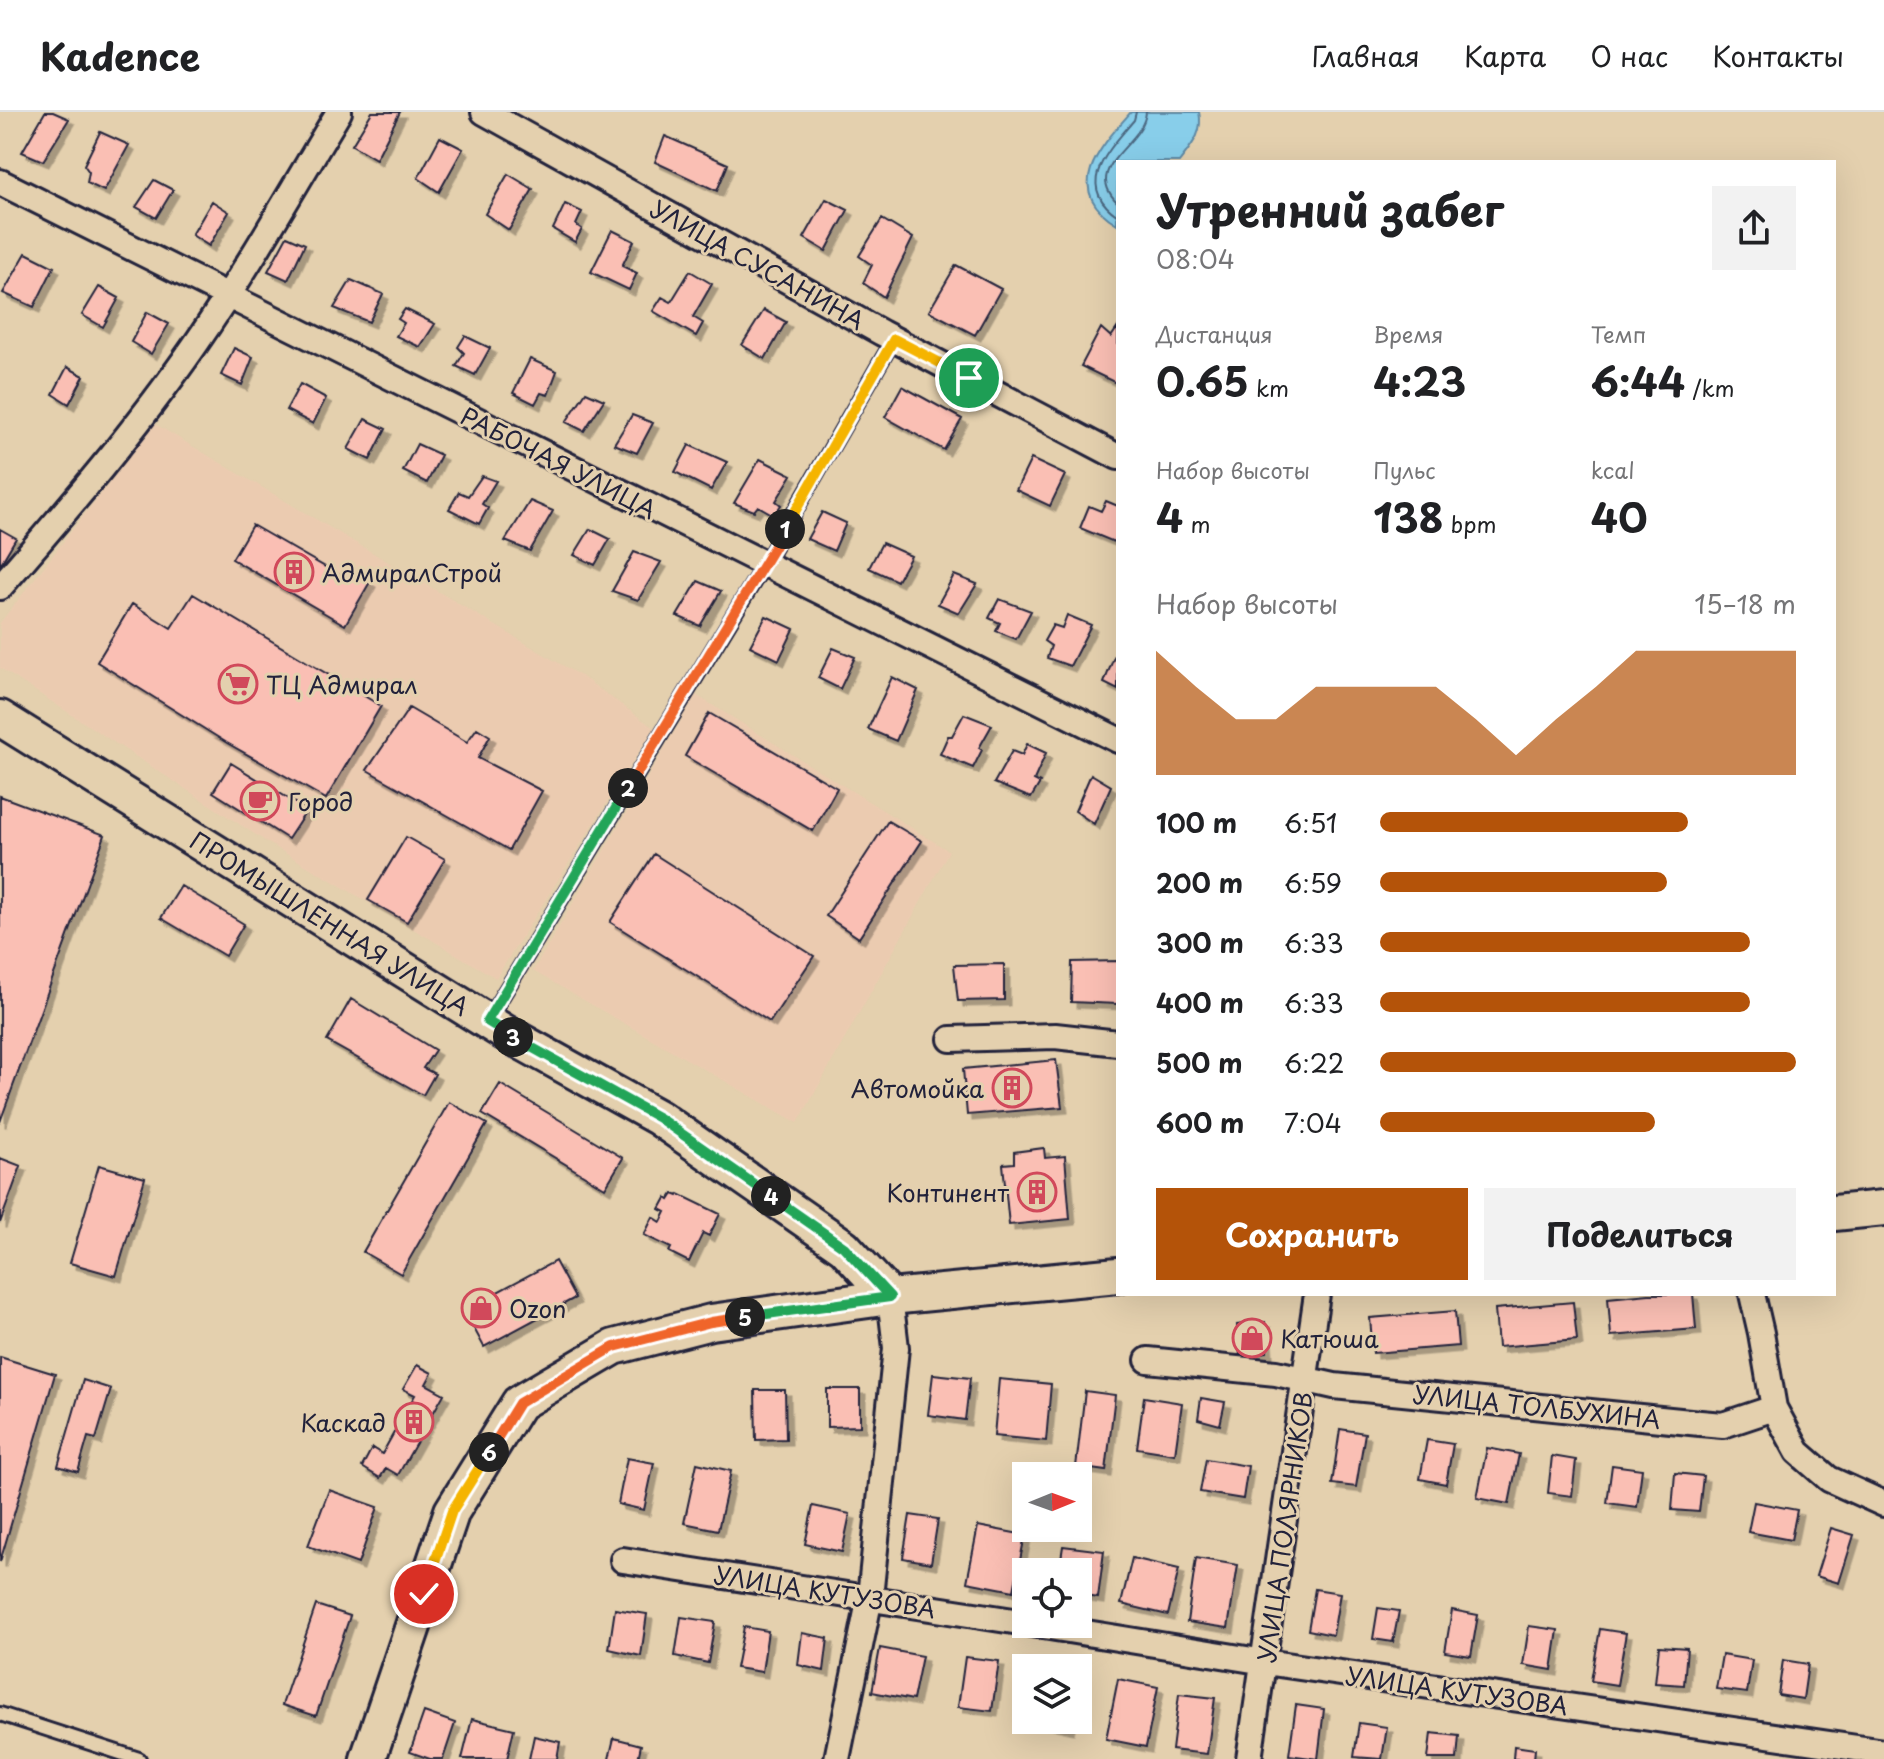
<!DOCTYPE html>
<html lang="ru">
<head>
<meta charset="utf-8">
<style>
  :root { --surface:#fff; --page:#f2f2f2; --text:#202124; --muted:#757577; --line:#e0e0e0; --accent:#b45309 }
  body { margin:0; font-family:"Playpen Sans",sans-serif; background:var(--page); color:var(--text); height:100vh; display:flex; flex-direction:column; font-size:30px; white-space:nowrap }
  * { box-sizing:border-box; margin:0 }
  p { font-size:26px; color:var(--muted) }
  .icon { flex:none; width:44px; height:44px; fill:none; stroke:currentColor; stroke-width:2; stroke-linecap:round; stroke-linejoin:round }
  .map { position:relative; flex:1; overflow:hidden }
  .sheet { position:absolute; left:1116px; top:48px; width:720px; height:1136px; display:flex; flex-direction:column; background:var(--surface); border-radius:0px; box-shadow:0 8px 32px #0002 }
  .sheet>* { flex:none }
  .needle { width:52px; rotate:89deg }
  .controls { position:absolute; left:1012px; top:1350px; display:grid; gap:16px }
  .controls a { display:grid; place-items:center; width:80px; height:80px; border-radius:0px; background:var(--surface); box-shadow:0 8px 32px #0002; font-size:40px }
  .pin { position:absolute; display:grid; place-items:center; width:68px; height:68px; color:#fff; margin:-34px; border:4px solid #fff; border-radius:50%; box-shadow:0 2px 8px #0007 }
  .km { position:absolute; width:40px; height:40px; margin:-20px; border-radius:50%; background:#222; color:#fff; font-size:22px; line-height:40px; text-align:center }
  .round { display:grid; place-items:center; flex:none; width:84px; height:84px; border-radius:0px; background:var(--page) }
  .headline { display:flex; align-items:center; justify-content:space-between; height:136px; padding:0 40px }
  h1 { font-size:44px; font-weight:700; line-height:60px }
  .metrics { display:grid; grid-template-columns:repeat(3,1fr); gap:12px; height:136px; padding:8px 40px }
  .metrics div { display:grid; align-content:center }
  .metrics b { font-size:40px; font-weight:700 }
  .metrics small { font-size:22px; font-weight:400 }
  .metrics p { font-size:22px }
  .chart { height:224px; padding:16px 40px }
  .chart p { display:flex; justify-content:space-between }
  .chart svg { width:100%; height:144px; margin-top:8px; fill:var(--accent); opacity:.7 }
  .button { display:flex; gap:16px; margin-top:auto; padding:16px 40px }
  .button a { flex:1; height:92px; border-radius:0px; background:var(--accent); color:#fff; font-size:32px; font-weight:700; line-height:92px; text-align:center }
  .button a+a { background:var(--page); color:var(--text) }
  ul { padding:0 40px; list-style:none; font-size:26px }
  li { display:grid; grid-template-columns:128px 96px 1fr; align-items:center; height:60px }
  li i { height:20px; border-radius:10px; background:var(--accent) }
  header { display:flex; align-items:center; gap:48px; box-sizing:border-box; height:112px; padding:0 40px; background:var(--surface); border-bottom:2px solid var(--line) }
  header strong { font-size:38px }
  nav { display:flex; gap:44px; margin-inline-start:auto; font-size:28px }
  .map>svg:first-child { display:block }
  .built { fill:#ebcbb0 }
  .water { fill:#88ceea; stroke:#5f89a4; stroke-width:2 }
  .lines { fill:none; stroke-linecap:round; stroke-linejoin:round }
  .shore { stroke:#4b6781; stroke-width:2 }
  .building { fill:#fabfb4; stroke:#22223b; stroke-width:2; filter:url(#shadow) }
  .lane-casing { stroke:#22223b; stroke-width:18 }
  .street-casing { stroke:#22223b; stroke-width:30 }
  .secondary-casing { stroke:#22223b; stroke-width:40 }
  .lane { stroke:#e4d0ae; stroke-width:12 }
  .street { stroke:#e4d0ae; stroke-width:24 }
  .secondary { stroke:#e4d0ae; stroke-width:34 }
  .split-1-casing { stroke:#fff; stroke-width:16 }
  .split-2-casing { stroke:#fff; stroke-width:16 }
  .split-3-casing { stroke:#fff; stroke-width:16 }
  .split-4-casing { stroke:#fff; stroke-width:16 }
  .split-5-casing { stroke:#fff; stroke-width:16 }
  .split-6-casing { stroke:#fff; stroke-width:16 }
  .split-7-casing { stroke:#fff; stroke-width:16 }
  .split-1 { stroke:#f5b400; stroke-width:10 }
  .split-2 { stroke:#f0652b; stroke-width:10 }
  .split-3 { stroke:#22a559; stroke-width:10 }
  .split-4 { stroke:#22a559; stroke-width:10 }
  .split-5 { stroke:#22a559; stroke-width:10 }
  .split-6 { stroke:#f0652b; stroke-width:10 }
  .split-7 { stroke:#f5b400; stroke-width:10 }
  .labels { text-anchor:middle; dominant-baseline:central; stroke-width:6; stroke-linejoin:round; paint-order:stroke }
  .street-label { font-size:24px; fill:#22223b; stroke:#e4d0ae }
  .poi-label { font-size:24px; fill:#22223b; stroke:#e4d0ae; text-anchor:start }
</style>
</head>
<body>
<header>
<strong>Kadence</strong>
<nav><a>Главная</a><a>Карта</a><a>О нас</a><a>Контакты</a></nav>
</header>
<div class="map">
<svg width="1884" height="1647" viewBox="0 0 1884 1647">
  <defs>
    <filter id="shadow"><feDropShadow dx="5.5" dy="5.5" stdDeviation="0" flood-color="#0004"/></filter>
  </defs>
  <rect width="100%" height="100%" fill="#e4d0ae"/>
  <filter id="ink" filterUnits="userSpaceOnUse"><feTurbulence type="fractalNoise" baseFrequency=".0125" numOctaves="2"/><feDisplacementMap in="SourceGraphic" scale="16" xChannelSelector="R" yChannelSelector="G"/><feConvolveMatrix kernelMatrix="1 2 1 2 8 2 1 2 1" color-interpolation-filters="sRGB"/></filter>
  <g filter="url(#ink)">
    <path class="built" d="M155 312 584 566 654 616 496 866 270 732 0 556V511Z
      M696 583 949 739 798 1011 533 859Z"/>
    <path class="water" d="M1131 0H1199C1204 21 1191 34 1179 50H1118L1117 112C1060 78 1101 34 1131 0Z"/>
    <g class="lines">
      <path class="shore" d="M1118 91C1080 55 1144 33 1146 0
        M1118 104C1072 73 1110 37 1134 8L1136 0"/>
    </g>
    <path class="building" d="M45 0H53L69 7 43 49 22 40Z
      M372 0H400L376 47 352 33Z
      M100 20 129 33 104 79 87 71 89 60 84 53Z
      M665 24 728 52 717 79 655 50Z
      M440 25 463 37 439 80 418 66Z
      M508 62 533 77 509 118 485 102Z
      M154 68 173 78 156 106 136 95Z
      M826 87 848 98 826 139 804 126Z
      M212 89 229 100 209 134 192 123Z
      M565 92 582 100 576 113 582 117 575 130 553 117Z
      M882 107 913 126 884 185 863 171 872 153 859 144Z
      M612 118 634 129 622 154 637 161 629 178 591 160Z
      M287 124 305 132 288 168 268 159Z
      M26 141 54 155 34 195 3 181Z
      M956 153 1001 177 975 223 929 199Z
      M690 159 712 172 693 205 703 211 696 224 653 199 662 185 671 190Z
      M351 168 383 182 369 210 334 196Z
      M99 175 119 186 103 215 82 203Z
      M405 197 435 212 420 235 396 224 404 211 398 207Z
      M764 198 786 210 765 247 742 233Z
      M147 200 169 212 151 242 131 230Z
      M1118 215V272L1081 254 1101 216 1111 225Z
      M465 224 490 236 475 263 456 254 464 241 458 235Z
      M234 236 253 245 242 273 221 263Z
      M530 247 557 259 548 283 541 281 535 292 513 281Z
      M67 255 84 264 69 292 53 282Z
      M300 272 326 286 313 312 286 298Z
      M902 274 962 307 944 338 885 305Z
      M586 280 604 288 584 319 566 310Z
      M632 303 653 311 637 341 614 332Z
      M365 307 386 317 370 348 348 337Z
      M417 332 441 343 427 371 403 359Z
      M689 333 727 350 711 378 675 360Z
      M760 347 792 363 776 389 781 393 774 403 758 394 754 399 734 391Z
      M1031 347 1065 363 1050 394 1016 378Z
      M482 364 496 369 482 392 488 396 479 412 449 397 459 380 468 384Z
      M530 389 553 399 530 439 505 429Z
      M1106 389 1118 394V420L1114 430 1080 416 1089 394 1101 399Z
      M822 400 846 411 834 439 807 427Z
      M252 413 341 464 345 456 370 470 345 513 232 447Z
      M0 417 16 426 0 453Z
      M590 417 610 427 595 453 574 443Z
      M882 431 911 444 897 469 869 456Z
      M634 440 661 450 638 488 612 479Z
      M954 463 977 472 959 501 938 492Z
      M698 469 721 479 700 514 677 504Z
      M193 482 381 594 326 687 227 631 97 550 132 492 171 516Z
      M999 487 1031 499 1016 527 996 519 1000 511 989 506Z
      M1067 503 1091 513 1070 554 1047 546 1051 534 1044 529 1053 513 1062 516Z
      M766 504 794 517 779 548 750 534Z
      M833 536 855 545 840 577 818 566Z
      M1116 540H1118V578L1104 571Z
      M892 565 918 578 896 629 868 617Z
      M409 596 467 630 477 616 490 624 478 646 542 679 509 738 367 658Z
      M709 601 837 676 813 719 685 644Z
      M964 602 992 613 979 636 982 638 973 656 940 642 948 624H952Z
      M1027 632 1046 641 1034 668 1040 671 1031 686 994 671 1012 639 1022 643Z
      M231 651 307 698 288 727 213 680Z
      M1091 662 1111 674 1094 712 1075 699Z
      M0 684 105 723 0 1010Z
      M888 709 922 729 859 826 826 804Z
      M406 725 445 747 407 810 368 788Z
      M654 742 814 844 770 910 610 810Z
      M181 774 244 812 225 844 161 806Z
      M1118 849V892L1071 890 1072 850Z
      M1004 852V888L958 889 954 853Z
      M351 887 435 938 423 956 435 962 423 983 327 929Z
      M1056 948 1062 995 967 1003 963 957Z
      M500 972 623 1046 605 1076 482 1002Z
      M449 990 487 1012 401 1162 363 1140Z
      M1044 1036 1045 1046 1065 1044 1070 1107 1009 1113 1003 1052 1014 1051V1040Z
      M0 1046 21 1054 0 1111Z
      M99 1053 145 1066 116 1164 70 1151Z
      M673 1082 678 1084 679 1082 720 1102 709 1124 703 1121 689 1150 669 1140 671 1136 644 1123 653 1105 661 1110 666 1100 660 1097 666 1086 669 1088Z
      M555 1149 575 1186 484 1235 464 1198Z
      M1649 1182H1693L1696 1217 1611 1224 1608 1186Z
      M1573 1190 1577 1228 1498 1235 1495 1197Z
      M1455 1199 1458 1234 1373 1241 1370 1206Z
      M1265 1210 1267 1240 1240 1243 1237 1213Z
      M0 1245 55 1262 0 1450Z
      M417 1253 432 1261 426 1272 444 1282 398 1363 386 1356 380 1366 362 1355 372 1336 382 1342 415 1283 403 1277Z
      M933 1262 970 1266 965 1308 928 1303Z
      M999 1267 1051 1272 1046 1329 994 1324Z
      M83 1268 111 1277 96 1327 88 1325 78 1360 58 1354Z
      M827 1277H860V1314L827 1315Z
      M755 1278H785L786 1327 756 1328Z
      M1085 1279 1115 1283 1106 1359 1076 1355Z
      M1144 1285 1182 1291 1175 1342 1137 1336Z
      M1201 1286 1225 1290 1220 1313 1198 1307Z
      M1340 1317 1365 1321 1356 1375 1332 1372Z
      M1427 1328 1453 1332 1446 1372 1420 1367Z
      M1487 1336 1519 1342 1509 1392 1477 1386Z
      M1552 1344 1576 1348 1572 1384 1548 1381Z
      M627 1346 654 1351 644 1398 618 1392Z
      M1206 1347 1248 1354 1243 1387 1200 1380Z
      M697 1351 731 1359 718 1418 684 1411Z
      M1612 1353 1642 1357 1637 1395 1607 1391Z
      M1675 1361 1703 1364 1699 1400 1672 1398Z
      M329 1378 378 1395 358 1452 308 1434Z
      M1754 1390 1797 1398 1791 1428 1748 1420Z
      M813 1394 850 1402 842 1440 805 1432Z
      M910 1403 938 1407 931 1451 903 1446Z
      M978 1414 1025 1423 1014 1479 967 1470Z
      M1831 1416 1854 1423 1839 1471 1816 1464Z
      M1063 1434 1104 1439 1098 1486 1078 1483V1460H1059Z
      M1132 1446 1179 1457 1168 1503 1121 1492Z
      M1196 1446 1238 1453 1228 1516 1187 1510Z
      M1315 1477 1340 1481 1333 1523 1308 1518Z
      M316 1493 350 1504 316 1604 282 1593Z
      M1378 1496 1399 1499 1393 1530 1373 1527Z
      M615 1497 647 1502 641 1544 609 1537Z
      M1452 1498 1478 1503 1471 1544 1445 1540Z
      M681 1505 715 1510 708 1551 675 1544Z
      M1529 1514 1558 1518 1552 1558 1523 1553Z
      M744 1515 768 1519 762 1560 736 1556Z
      M1600 1517 1626 1521 1617 1573 1591 1569Z
      M802 1521 828 1526 824 1559 798 1553Z
      M1659 1534 1687 1536 1684 1573 1655 1571Z
      M880 1536 922 1544 913 1588 872 1580Z
      M1722 1543 1752 1548 1747 1581 1716 1577Z
      M965 1545 999 1549 992 1599 958 1595Z
      M1783 1548 1808 1552 1803 1587 1778 1583Z
      M1118 1567 1158 1575 1146 1635 1106 1627Z
      M1179 1582 1215 1586 1207 1642 1172 1638Z
      M1296 1593 1324 1597 1318 1647 1289 1643Z
      M424 1600 455 1611 443 1647H430L410 1640Z
      M472 1607 514 1617 507 1647H462Z
      M1034 1608H1070L1068 1616Z
      M1359 1611 1387 1615 1382 1647 1354 1645Z
      M1431 1621 1459 1624 1457 1647H1428Z
      M534 1624 560 1630 557 1647H529Z
      M614 1626 641 1633 638 1647H609Z
      M1514 1634 1535 1637 1534 1647H1513Z"/>
    <g class="lines">
      <g class="lane-casing">
        <path id="lane" d="M489 906 764 453 894 227
          M0 1602 139 1647"/>
      </g>
      <g class="street-casing">
        <path id="street" d="M484 0 882 221 1118 345
          M0 70 1118 628
          M0 475C68 397 136 318 195 233 247 158 292 78 339 0
          M951 927 1055 924 1118 931
          M1752 1182 1761 1221 1774 1296
          M1148 1248 1276 1261 1334 1274 1700 1311 1723 1313 1774 1296 1798 1340 1829 1367 1884 1392
          M623 1448 1026 1511
          M1031 1512 1265 1550 1884 1640
          M837 1647 870 1485 896 1236 890 1185
          M1249 1647 1317 1182"/>
      </g>
      <g class="secondary-casing">
        <path id="secondary" d="M0 606 504 920 659 1006 844 1135 890 1185
          M1834 1101 1884 1096
          M368 1647 452 1399 519 1291 614 1235 711 1210 890 1185 1118 1163"/>
      </g>
      <use href="#lane" class="lane"/>
      <use href="#street" class="street"/>
      <use href="#secondary" class="secondary"/>
    </g>
  </g>
  <g class="lines" filter="url(#ink)">
    <g class="split-1-casing">
      <path id="split-1" d="M785 417 894 227 969 266"/>
    </g>
    <g class="split-2-casing">
      <path id="split-2" d="M628 676 785 417"/>
    </g>
    <g class="split-3-casing">
      <path id="split-3" d="M513 925 487 909 628 676"/>
    </g>
    <g class="split-4-casing">
      <path id="split-4" d="M513 925 659 1006 771 1084"/>
    </g>
    <g class="split-5-casing">
      <path id="split-5" d="M745 1205 890 1185 844 1135 771 1084"/>
    </g>
    <g class="split-6-casing">
      <path id="split-6" d="M489 1340 519 1291 614 1235 711 1210 745 1205"/>
    </g>
    <g class="split-7-casing">
      <path id="split-7" d="M424 1482 452 1399 489 1340"/>
    </g>
    <use href="#split-1" class="split-1"/>
    <use href="#split-2" class="split-2"/>
    <use href="#split-3" class="split-3"/>
    <use href="#split-4" class="split-4"/>
    <use href="#split-5" class="split-5"/>
    <use href="#split-6" class="split-6"/>
    <use href="#split-7" class="split-7"/>
  </g>
  <defs>
    <g id="building-ring" transform="scale(2)"><circle r="9.5" fill="#e4d0ae" stroke="#d1495b" stroke-width="1.5"/><path d="M-4-6H4V6H1V3H-1V6H-4ZM-2.5-4.3h1.7v1.8h-1.7ZM.8-4.3h1.7v1.8H.8ZM-2.5-1h1.7V.8h-1.7ZM.8-1h1.7V.8H.8Z" fill="#d1495b"/></g>
    <g id="supermarket-ring" transform="scale(2)"><circle r="9.5" fill="#e4d0ae" stroke="#d1495b" stroke-width="1.5"/><path d="M-6-5.5h2.5l.6 2H6L4.5 2H-2.5L-4.4-4H-6ZM-1.5 3.2a1.3 1.3 0 1 0 .1 0ZM3 3.2a1.3 1.3 0 1 0 .1 0Z" fill="#d1495b"/></g>
    <g id="cafe-ring" transform="scale(2)"><circle r="9.5" fill="#e4d0ae" stroke="#d1495b" stroke-width="1.5"/><path d="M-5.5-4.5H6V0H3Q3 3.5 0 3.5H-2.5Q-5.5 3.5-5.5 0ZM3-3.2v2h1.7v-2ZM-6 4.5H4V6H-6Z" fill="#d1495b"/></g>
    <g id="shop-ring" transform="scale(2)"><circle r="9.5" fill="#e4d0ae" stroke="#d1495b" stroke-width="1.5"/><path d="M-5-2.5h2.3a2.7 3.5 0 0 1 5.4 0H5L5.5 6h-11ZM-1.5-2.5h3a1.5 2.3 0 0 0-3 0Z" fill="#d1495b"/></g>
  </defs>
  <g fill-rule="evenodd">
    <use href="#building-ring" x="294" y="460"/>
    <use href="#supermarket-ring" x="238" y="572"/>
    <use href="#cafe-ring" x="260" y="689"/>
    <use href="#building-ring" x="1012" y="976"/>
    <use href="#building-ring" x="1037" y="1080"/>
    <use href="#shop-ring" x="481" y="1196"/>
    <use href="#shop-ring" x="1252" y="1226"/>
    <use href="#building-ring" x="414" y="1310"/>
  </g>
  <g class="labels">
    <g class="street-label">
      <text transform="translate(758 152) rotate(29)">УЛИЦА СУСАНИНА</text>
      <text transform="translate(559 350) rotate(27)">РАБОЧАЯ УЛИЦА</text>
      <text transform="translate(330 811) rotate(32)">ПРОМЫШЛЕННАЯ УЛИЦА</text>
      <text transform="translate(1537 1294) rotate(6)">УЛИЦА ТОЛБУХИНА</text>
      <text transform="translate(1284 1415) rotate(-82)">УЛИЦА ПОЛЯРНИКОВ</text>
      <text transform="translate(825 1479) rotate(9)">УЛИЦА КУТУЗОВА</text>
      <text transform="translate(1457 1578) rotate(8)">УЛИЦА КУТУЗОВА</text>
    </g>
    <g class="poi-label">
      <text x="322" y="460">АдмиралСтрой</text>
      <text x="266" y="572">ТЦ Адмирал</text>
      <text x="288" y="689">Город</text>
      <text x="984" y="976" text-anchor="end">Автомойка</text>
      <text x="1009" y="1080" text-anchor="end">Континент</text>
      <text x="509" y="1196">Ozon</text>
      <text x="1280" y="1226">Катюша</text>
      <text x="386" y="1310" text-anchor="end">Каскад</text>
    </g>
  </g>
</svg>
<div class="controls">
<a><svg class="needle" viewBox="-14 -14 28 28"><path d="M0-13l5 13h-10z" fill="#e53935"/><path d="M0 13l5-13h-10z" fill="#757577"/></svg></a>
<a><svg class="icon" aria-label="locate" viewBox="0 0 24 24"><circle cx="12" cy="12" r="6"/><path d="M12 2v4M12 18v4M2 12h4M18 12h4"/></svg></a>
<a><svg class="icon" aria-label="layers" viewBox="0 0 24 24"><path d="M12 4l9 5-9 5-9-5zM3 14l9 5 9-5"/></svg></a>
</div>
<div class="pin" style="left:969px;top:266px;background:#1e9e55"><svg class="icon" aria-label="arrive" viewBox="0 0 24 24"><path d="M6 21V4h12l-3 4 3 4H6"/></svg></div>
<div class="pin" style="left:424px;top:1482px;background:#d93025"><svg class="icon" aria-label="check" viewBox="0 0 24 24"><path d="M5 12l5 5 9-10"/></svg></div>
<b class="km" style="left:785px;top:417px">1</b>
<b class="km" style="left:628px;top:676px">2</b>
<b class="km" style="left:513px;top:925px">3</b>
<b class="km" style="left:771px;top:1084px">4</b>
<b class="km" style="left:745px;top:1205px">5</b>
<b class="km" style="left:489px;top:1340px">6</b>
<section class="sheet">
<div class="headline"><div><h1>Утренний забег</h1><p>08:04</p></div><a class="round"><svg class="icon" aria-label="share" viewBox="0 0 24 24"><path d="M12 15V3M7 8l5-5 5 5M5 13v7h14v-7"/></svg></a></div>
<div class="metrics">
<div><p>Дистанция</p><b>0.65<small> km</small></b></div>
<div><p>Время</p><b>4:23</b></div>
<div><p>Темп</p><b>6:44<small> /km</small></b></div>
</div>
<div class="metrics">
<div><p>Набор высоты</p><b>4<small> m</small></b></div>
<div><p>Пульс</p><b>138<small> bpm</small></b></div>
<div><p>kcal</p><b>40</b></div>
</div>
<div class="chart"><p><span>Набор высоты</span>15–18 m</p>
<svg viewBox="0 0 160 44" preserveAspectRatio="none"><path d="M0 44V6L10 17L20 27L30 27L40 17L50 17L60 17L70 17L80 27L90 38L100 27L110 17L120 6L130 6L140 6L150 6L160 6V44z"/></svg>
</div>
<ul>
<li><b>100 m</b>6:51<i style="width:74%"></i></li>
<li><b>200 m</b>6:59<i style="width:69%"></i></li>
<li><b>300 m</b>6:33<i style="width:89%"></i></li>
<li><b>400 m</b>6:33<i style="width:89%"></i></li>
<li><b>500 m</b>6:22<i style="width:100%"></i></li>
<li><b>600 m</b>7:04<i style="width:66%"></i></li>
</ul>
<div class="button"><a>Сохранить</a><a>Поделиться</a></div>
</section>
</div>
</body>
</html>
